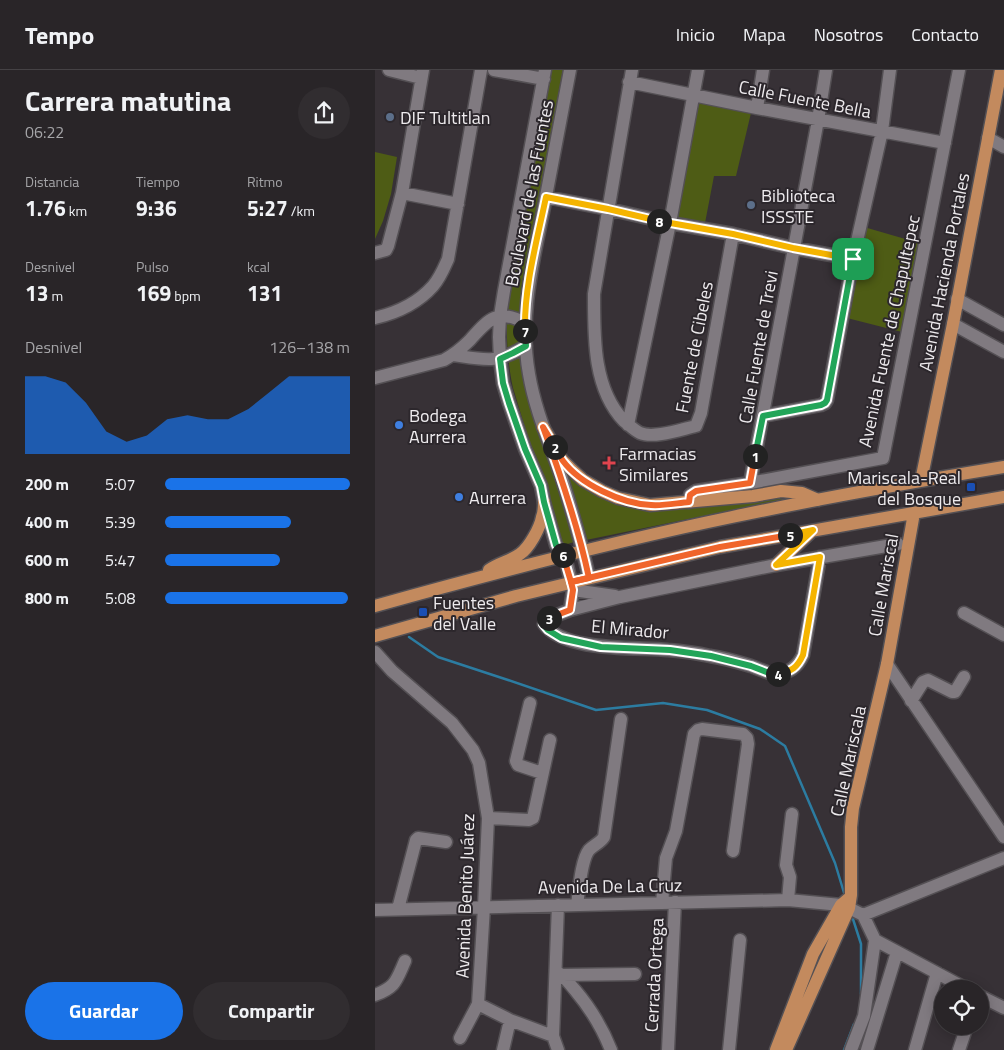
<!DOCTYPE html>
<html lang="es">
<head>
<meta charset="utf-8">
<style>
  :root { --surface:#292528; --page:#312d30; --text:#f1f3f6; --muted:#a5a5a8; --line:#454245; --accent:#1a73e8 }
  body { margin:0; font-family:"Titillium Web",sans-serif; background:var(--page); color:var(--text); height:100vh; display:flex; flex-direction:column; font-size:19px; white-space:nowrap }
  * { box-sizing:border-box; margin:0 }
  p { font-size:16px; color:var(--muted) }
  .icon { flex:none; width:28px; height:28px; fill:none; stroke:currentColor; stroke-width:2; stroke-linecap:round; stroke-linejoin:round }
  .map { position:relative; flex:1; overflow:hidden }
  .side { display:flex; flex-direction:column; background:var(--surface); width:375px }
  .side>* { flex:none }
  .tools { position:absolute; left:559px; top:910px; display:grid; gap:10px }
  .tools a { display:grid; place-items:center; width:55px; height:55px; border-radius:50%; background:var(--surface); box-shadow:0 2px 12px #0003,0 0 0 1px var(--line); font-size:25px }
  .pin { position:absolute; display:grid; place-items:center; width:42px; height:42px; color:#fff; margin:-21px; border-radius:10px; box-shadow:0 2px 8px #0006 }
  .km { position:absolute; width:25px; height:25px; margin:-12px; border-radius:50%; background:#222; color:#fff; font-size:14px; line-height:25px; text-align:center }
  .round { display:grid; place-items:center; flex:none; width:52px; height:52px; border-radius:26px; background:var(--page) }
  .headline { display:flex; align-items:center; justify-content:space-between; height:85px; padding:0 25px }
  h1 { font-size:28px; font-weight:700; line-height:38px }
  .stats { display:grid; grid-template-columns:repeat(3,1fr); gap:8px; height:85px; padding:5px 25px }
  .stats div { display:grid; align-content:center }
  .stats b { font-size:21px; font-weight:700 }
  .stats small { font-size:14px; font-weight:400 }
  .stats p { font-size:14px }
  .chart { height:140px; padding:10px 25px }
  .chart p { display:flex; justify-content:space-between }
  .chart svg { width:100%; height:90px; margin-top:5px; fill:var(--accent); opacity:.7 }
  .primary-button { display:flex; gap:10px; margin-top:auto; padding:10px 25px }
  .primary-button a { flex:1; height:58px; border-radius:30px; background:var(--accent); color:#fff; font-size:20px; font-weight:700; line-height:58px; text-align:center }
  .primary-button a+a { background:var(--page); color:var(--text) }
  ul { padding:0 25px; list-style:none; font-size:16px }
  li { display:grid; grid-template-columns:80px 60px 1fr; align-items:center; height:38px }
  li i { height:12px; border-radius:6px; background:var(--accent) }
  header { display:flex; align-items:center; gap:30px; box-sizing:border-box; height:70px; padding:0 25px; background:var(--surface); border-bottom:1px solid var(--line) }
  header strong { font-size:24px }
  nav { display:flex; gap:28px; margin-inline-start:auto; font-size:18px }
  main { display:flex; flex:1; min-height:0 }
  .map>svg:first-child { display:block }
  .green { fill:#4e5c15 }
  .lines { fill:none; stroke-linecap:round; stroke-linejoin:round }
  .stream { stroke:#2c7ca1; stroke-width:2.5 }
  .minor-casing { stroke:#545054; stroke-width:15 }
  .major-casing { stroke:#545054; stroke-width:15 }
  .minor { stroke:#807a80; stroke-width:12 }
  .major { stroke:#c38a5e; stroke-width:12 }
  .split-1-casing { stroke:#fff; stroke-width:10 }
  .split-2-casing { stroke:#fff; stroke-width:10 }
  .split-3-casing { stroke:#fff; stroke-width:10 }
  .split-4-casing { stroke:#fff; stroke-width:10 }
  .split-5-casing { stroke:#fff; stroke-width:10 }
  .split-6-casing { stroke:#fff; stroke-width:10 }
  .split-7-casing { stroke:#fff; stroke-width:10 }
  .split-8-casing { stroke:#fff; stroke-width:10 }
  .split-9-casing { stroke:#fff; stroke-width:10 }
  .split-1 { stroke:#22a559; stroke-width:6 }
  .split-2 { stroke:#f0652b; stroke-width:6 }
  .split-3 { stroke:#f0652b; stroke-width:6 }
  .split-4 { stroke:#22a559; stroke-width:6 }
  .split-5 { stroke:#f5b400; stroke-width:6 }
  .split-6 { stroke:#f0652b; stroke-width:6 }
  .split-7 { stroke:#22a559; stroke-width:6 }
  .split-8 { stroke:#f5b400; stroke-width:6 }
  .split-9 { stroke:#f5b400; stroke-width:6 }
  .service-dot { fill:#5c6f8a; stroke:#2c272c; stroke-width:2 }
  .shop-dot { fill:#3f7fe0; stroke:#2c272c; stroke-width:2 }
  .health-dot { fill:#e0444e; stroke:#2c272c; stroke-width:2 }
  .transit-dot { fill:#1a4fb4; stroke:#2c272c; stroke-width:2 }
  .labels { text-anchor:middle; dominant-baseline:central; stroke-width:4; stroke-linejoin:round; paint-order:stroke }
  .street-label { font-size:18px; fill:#eeebee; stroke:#2c272c }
  .poi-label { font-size:18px; fill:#eeebee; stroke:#2c272c; text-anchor:start }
</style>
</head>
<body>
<header>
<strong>Tempo</strong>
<nav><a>Inicio</a><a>Mapa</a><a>Nosotros</a><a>Contacto</a></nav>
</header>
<main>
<section class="side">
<div class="headline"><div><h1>Carrera matutina</h1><p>06:22</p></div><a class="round"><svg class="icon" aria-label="share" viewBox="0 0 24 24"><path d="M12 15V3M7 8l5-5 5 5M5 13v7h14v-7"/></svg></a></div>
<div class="stats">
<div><p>Distancia</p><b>1.76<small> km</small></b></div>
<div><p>Tiempo</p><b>9:36</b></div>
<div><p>Ritmo</p><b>5:27<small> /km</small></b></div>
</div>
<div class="stats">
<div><p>Desnivel</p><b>13<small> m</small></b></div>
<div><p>Pulso</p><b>169<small> bpm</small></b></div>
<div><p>kcal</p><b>131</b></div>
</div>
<div class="chart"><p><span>Desnivel</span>126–138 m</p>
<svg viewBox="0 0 160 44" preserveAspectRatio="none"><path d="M0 44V6L10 6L20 9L30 19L40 33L50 38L60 35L70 27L80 25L90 27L100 27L110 22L120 14L130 6L140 6L150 6L160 6V44z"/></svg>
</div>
<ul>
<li><b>200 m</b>5:07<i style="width:100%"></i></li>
<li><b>400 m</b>5:39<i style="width:68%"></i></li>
<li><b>600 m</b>5:47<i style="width:62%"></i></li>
<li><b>800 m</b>5:08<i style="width:99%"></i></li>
</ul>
<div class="primary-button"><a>Guardar</a><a>Compartir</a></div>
</section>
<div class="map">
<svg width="629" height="980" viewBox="0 0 629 980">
  <rect width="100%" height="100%" fill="#373136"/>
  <path class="green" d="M175 0H188L147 213 143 255V271L146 294 150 313 199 472 186 476 138 318C132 290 131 263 132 235Z
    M322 31 376 43 361 106H339L330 153 300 147Z
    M0 82 22 87 16 124 8 151 0 169Z
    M489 157 544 173 527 262 472 248Z
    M189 399 243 430 393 428 411 429 211 470Z"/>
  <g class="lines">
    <path class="stream" d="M34 567 63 587 133 610 221 640 288 633 332 640 385 659 410 676 460 793 470 826
      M477 846 486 874V924
      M469 980 479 954"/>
    <g class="minor-casing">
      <path id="minor" d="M14 0 46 8
        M119 0 169 9
        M170 0 129 221 125 246 124 267 125 289 128 313 134 333 150 379 166 416 169 432 181 475 189 486 192 495 198 520 195 540
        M195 0C186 47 177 95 168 142 157 196 144 249 154 304 160 340 175 374 187 409 197 441 207 474 214 508
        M257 0 219 224C219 267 218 319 249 351 254 355 259 360 265 363 279 369 307 359 321 356L326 343 358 164
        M254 12 382 38 570 73
        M382 38 388 0
        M613 68 629 77
        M27 123 83 134
        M171 127 233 139 295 153 358 164 418 178 478 189
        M0 183 11 180 13 176 27 123 48 0
        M582 229 629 255
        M0 248C21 243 43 233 58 216 65 208 69 198 73 189L106 0
        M578 254 629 282
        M78 285C111 290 121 294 151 276
        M0 308 69 290C78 285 87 278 94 271 112 251 122 237 150 253
        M388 346 446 335 450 333 452 330 478 189 507 61 515 0
        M253 355 295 153 323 0
        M375 413 443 50 451 0
        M314 432 315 425 321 421 375 413 508 388 584 0
        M445 487 428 585C423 596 415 603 402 604 393 604 385 599 376 596 363 592 349 588 335 586 322 583 307 581 293 580 261 577 189 582 169 554L172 549 195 540 245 527 401 495 523 474
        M198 520 240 526
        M589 543 629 565
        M0 582 17 601 77 653 98 680 104 693 113 748 109 837 103 934 85 968
        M512 594 629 767
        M536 631 548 612 553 610 577 622H580L589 607
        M155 633 141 691 143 695 167 703
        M113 748 154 750 158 748 175 670
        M413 830 415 807 411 795 417 744
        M287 833 291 788 301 761 319 664 323 660 327 659 368 664 372 668 373 674 358 781
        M183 835 178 966 183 980
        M202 835C204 821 206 790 214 780 219 775 225 773 229 767L246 649
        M23 839 41 770 43 768 71 772
        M0 840 413 830 466 835 474 838 488 845 500 870 489 946 476 980
        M488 845 629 788
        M500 870 592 919
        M181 901C189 906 194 913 200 920 216 939 227 957 236 980
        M187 905 260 904
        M0 925C21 917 21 911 30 891
        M605 926 629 938
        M103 934 135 950 178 966
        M128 980 135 950
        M293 980 300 832
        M354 980 365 870
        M492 980 522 882
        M540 980 562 903
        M584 980 592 956"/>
    </g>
    <g class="major-casing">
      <path id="major" d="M168 357 187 390 197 400 208 410 227 421 243 428 275 435 378 426 406 421 427 423 443 430
        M546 411 578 254 626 0
        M401 495 437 461
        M114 500C123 493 136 491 145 484 154 478 165 458 167 447 169 442 169 437 169 432
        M0 536C118 503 237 472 357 447 447 428 538 412 629 397
        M0 566 141 526 345 477 629 427
        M401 980 438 884 466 835 473 829
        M411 980 474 838 476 825V757L478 738 512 594 539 443"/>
    </g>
    <use href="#minor" class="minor"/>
    <use href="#major" class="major"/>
  </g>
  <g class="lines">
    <g class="split-1-casing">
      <path id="split-1" d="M380 386 388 346 446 335 450 333 452 330 478 189"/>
    </g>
    <g class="split-2-casing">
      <path id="split-2" d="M180 377C182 382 185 387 188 391 205 414 247 434 276 435 288 436 302 433 314 432L315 425 321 421 375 413 380 386"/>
    </g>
    <g class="split-3-casing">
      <path id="split-3" d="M174 548 195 540 198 520 196 512 214 508C203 456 186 406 168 357L180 377"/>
    </g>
    <g class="split-4-casing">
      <path id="split-4" d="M174 548 168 554 173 560 186 568 226 577 295 580 336 586 376 596 394 603 403 604"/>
    </g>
    <g class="split-5-casing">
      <path id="split-5" d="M403 604C417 601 422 598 428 585L445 487 401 495 438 460 415 465"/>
    </g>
    <g class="split-6-casing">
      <path id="split-6" d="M188 485 196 512 345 477 415 465"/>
    </g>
    <g class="split-7-casing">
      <path id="split-7" d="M150 261 151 276 138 283 125 289 128 313 134 333 150 379 166 416 169 432 181 475 188 485"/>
    </g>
    <g class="split-8-casing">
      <path id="split-8" d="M150 261C149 216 162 171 171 127L233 139 284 151"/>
    </g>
    <g class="split-9-casing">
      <path id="split-9" d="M284 151 358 164 418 178 478 189"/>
    </g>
    <use href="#split-1" class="split-1"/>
    <use href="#split-2" class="split-2"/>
    <use href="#split-3" class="split-3"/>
    <use href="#split-4" class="split-4"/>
    <use href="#split-5" class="split-5"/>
    <use href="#split-6" class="split-6"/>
    <use href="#split-7" class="split-7"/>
    <use href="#split-8" class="split-8"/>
    <use href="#split-9" class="split-9"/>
  </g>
  <g class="service-dot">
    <circle cx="15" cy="47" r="5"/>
    <circle cx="376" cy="135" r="5"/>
  </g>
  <g class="shop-dot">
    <circle cx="24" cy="355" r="5"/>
    <circle cx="84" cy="427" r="5"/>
  </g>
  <path class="health-dot" d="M231.5 385.5h5v5h5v5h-5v5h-5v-5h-5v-5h5z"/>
  <g class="transit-dot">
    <rect x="591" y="412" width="10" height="10" rx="2.5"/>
    <rect x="43" y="537" width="10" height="10" rx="2.5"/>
  </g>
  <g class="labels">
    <g class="street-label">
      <text transform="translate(430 29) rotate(11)">Calle Fuente Bella</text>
      <text transform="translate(154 123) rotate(-79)">Boulevard de las Fuentes</text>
      <text transform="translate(569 202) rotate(-79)">Avenida Hacienda Portales</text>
      <text transform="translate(514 261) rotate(-78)">Avenida Fuente de Chapultepec</text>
      <text transform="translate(319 277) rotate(-79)">Fuente de Cibeles</text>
      <text transform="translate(383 277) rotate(-80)">Calle Fuente de Trevi</text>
      <text transform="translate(508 515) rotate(-80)">Calle Mariscal</text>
      <text transform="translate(255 559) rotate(5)">El Mirador</text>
      <text transform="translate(473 691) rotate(-78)">Calle Mariscala</text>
      <text transform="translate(235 816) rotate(-1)">Avenida De La Cruz</text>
      <text transform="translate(90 826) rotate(-88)">Avenida Benito Juárez</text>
      <text transform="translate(279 905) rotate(-87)">Cerrada Ortega</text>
    </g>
    <g class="poi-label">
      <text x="25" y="47">DIF Tultitlan</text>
      <text x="386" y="125">Biblioteca<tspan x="386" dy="21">ISSSTE</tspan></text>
      <text x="34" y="345">Bodega<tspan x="34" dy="21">Aurrera</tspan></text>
      <text x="244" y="383">Farmacias<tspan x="244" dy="21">Similares</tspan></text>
      <text x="586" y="407" text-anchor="end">Mariscala-Real<tspan x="586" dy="21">del Bosque</tspan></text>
      <text x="94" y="427">Aurrera</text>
      <text x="58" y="532">Fuentes<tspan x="58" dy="21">del Valle</tspan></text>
    </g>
  </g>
</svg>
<div class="tools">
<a><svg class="icon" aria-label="locate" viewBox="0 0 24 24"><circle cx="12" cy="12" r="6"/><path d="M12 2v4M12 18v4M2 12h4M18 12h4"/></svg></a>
</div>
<div class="pin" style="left:478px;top:189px;background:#1e9e55"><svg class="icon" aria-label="arrive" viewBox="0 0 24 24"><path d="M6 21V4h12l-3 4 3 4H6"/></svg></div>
<b class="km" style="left:380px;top:386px">1</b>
<b class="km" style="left:180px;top:377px">2</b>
<b class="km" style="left:174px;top:548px">3</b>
<b class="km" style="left:403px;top:604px">4</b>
<b class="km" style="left:415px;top:465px">5</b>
<b class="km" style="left:188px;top:485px">6</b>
<b class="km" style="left:150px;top:261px">7</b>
<b class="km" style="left:284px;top:151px">8</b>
</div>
</main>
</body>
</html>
